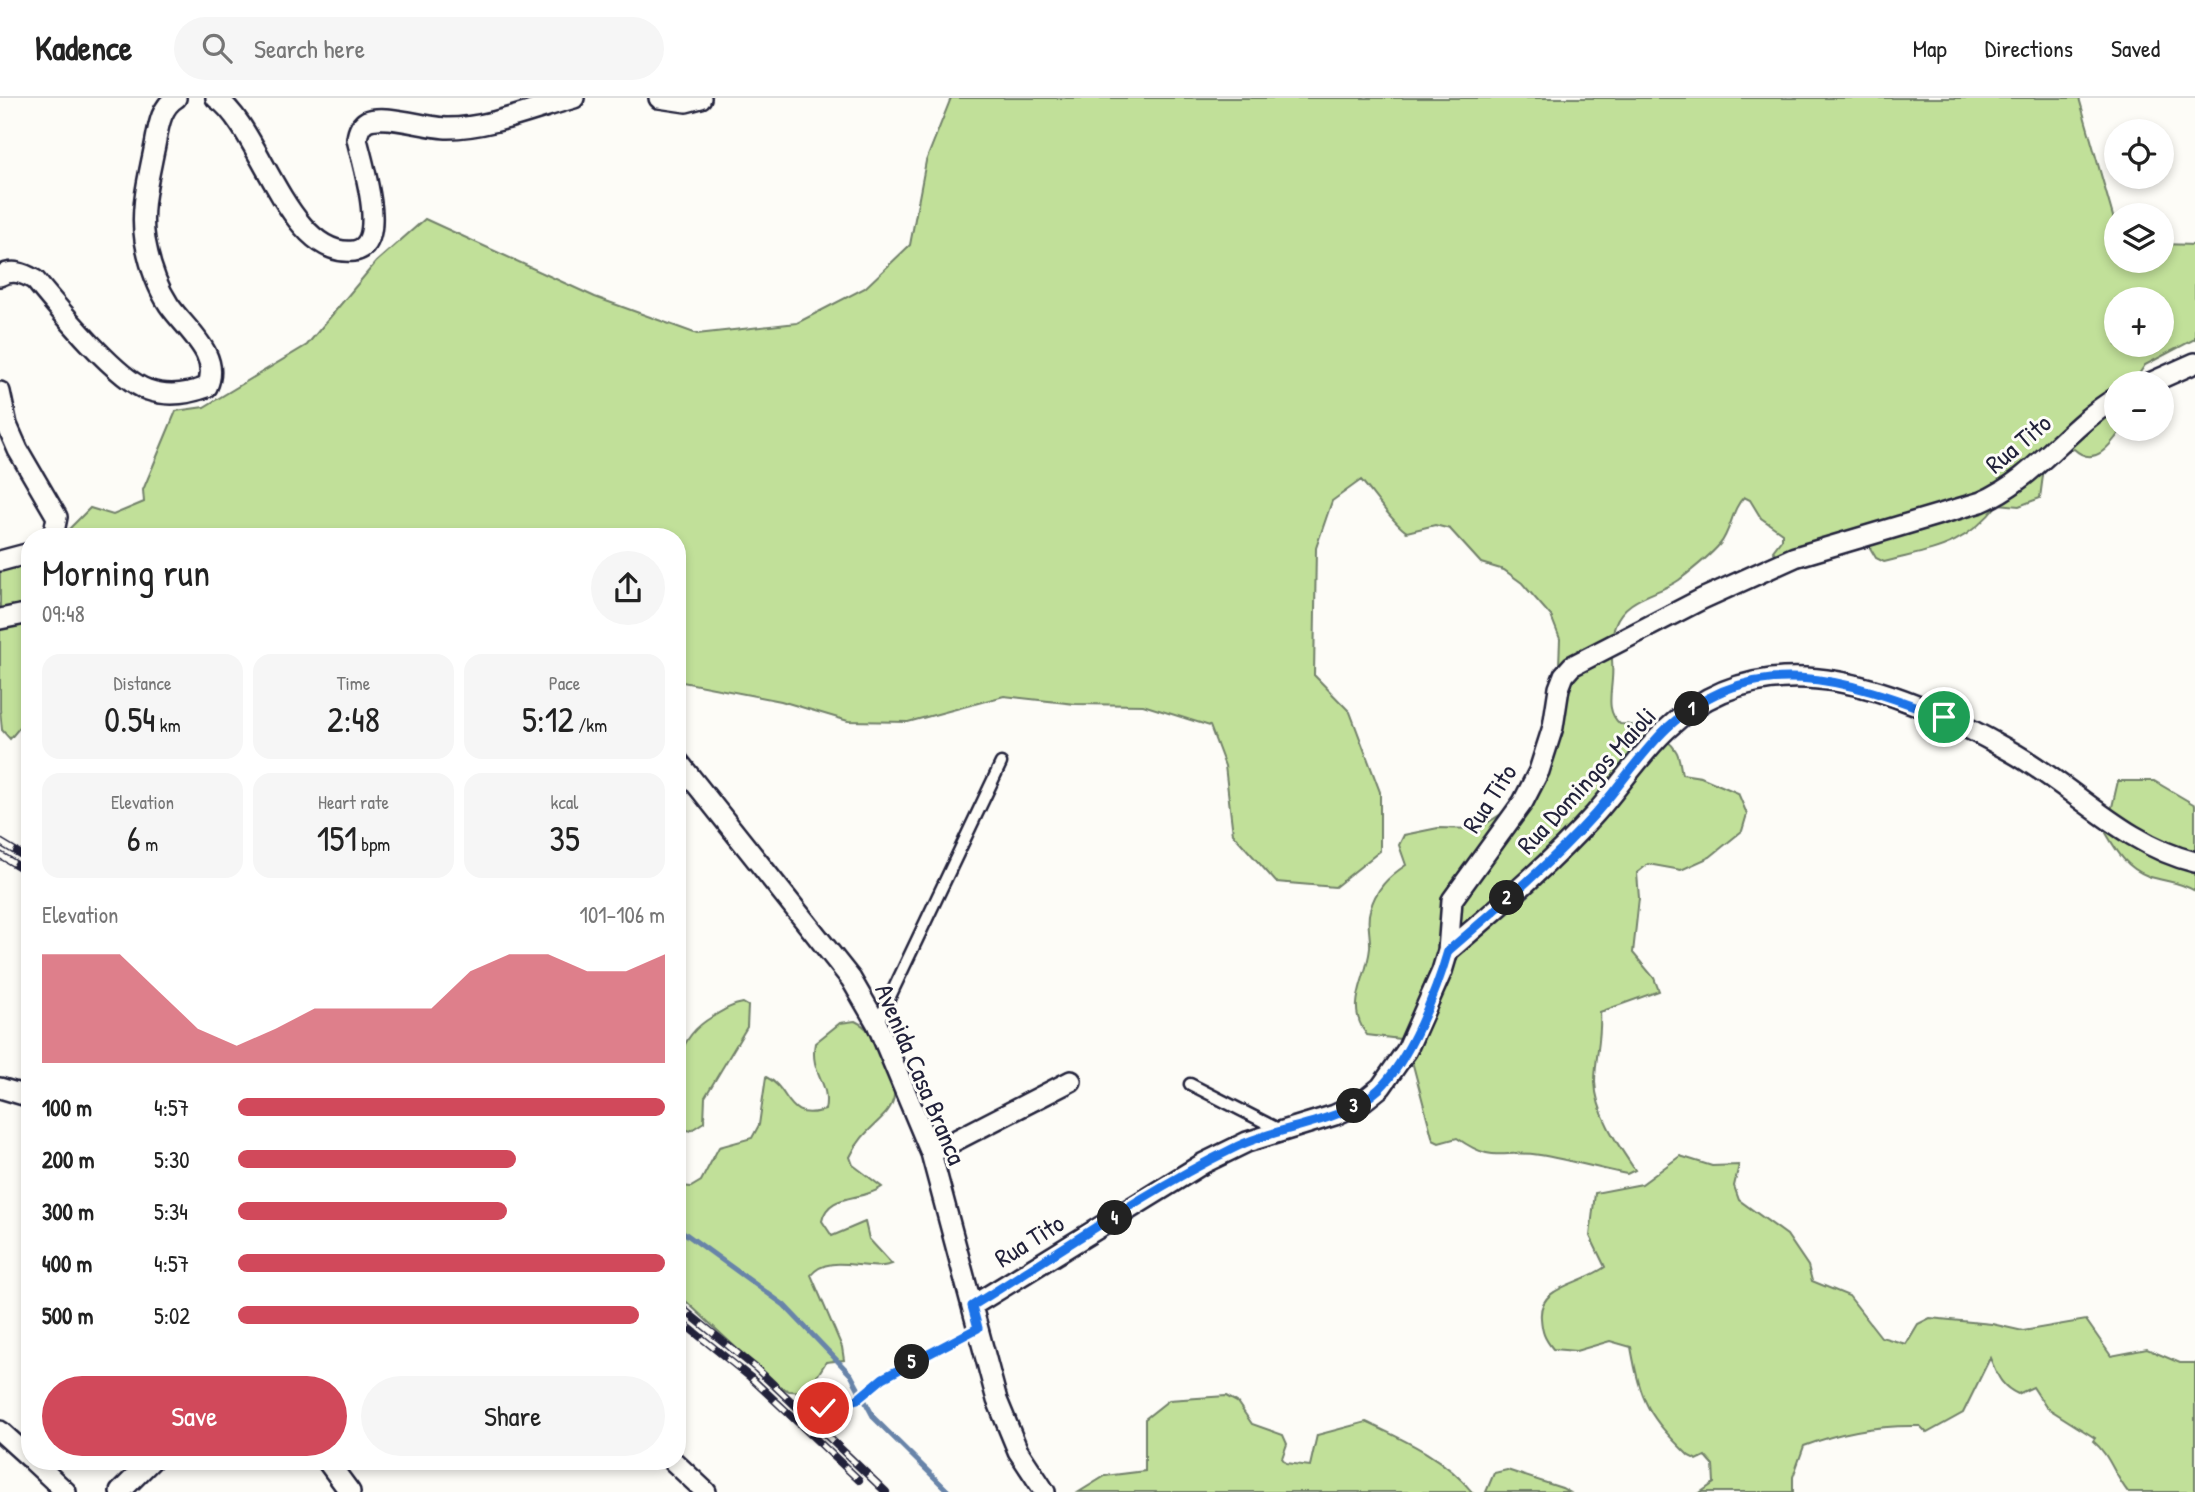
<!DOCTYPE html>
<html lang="en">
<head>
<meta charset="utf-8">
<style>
  :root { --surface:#fff; --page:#f6f6f6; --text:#222; --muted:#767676; --line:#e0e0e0; --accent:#d1495b }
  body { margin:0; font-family:"Patrick Hand",sans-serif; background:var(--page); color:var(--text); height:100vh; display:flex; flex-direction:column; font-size:26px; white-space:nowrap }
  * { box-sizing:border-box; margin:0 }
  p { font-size:23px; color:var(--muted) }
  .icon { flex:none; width:38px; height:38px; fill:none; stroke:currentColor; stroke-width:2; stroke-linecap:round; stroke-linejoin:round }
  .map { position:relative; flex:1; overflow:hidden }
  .panel { position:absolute; left:21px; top:430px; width:665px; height:942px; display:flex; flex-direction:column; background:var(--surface); border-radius:28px; box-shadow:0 4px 10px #0003 }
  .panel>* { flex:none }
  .controls { position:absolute; left:2104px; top:21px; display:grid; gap:14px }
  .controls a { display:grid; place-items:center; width:70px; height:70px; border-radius:50%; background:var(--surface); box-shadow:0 4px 10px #0003; font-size:35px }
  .pin { position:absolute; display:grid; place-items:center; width:60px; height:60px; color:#fff; margin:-30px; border:4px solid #fff; border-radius:50%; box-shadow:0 2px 7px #0007 }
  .km { position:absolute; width:35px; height:35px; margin:-18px; border-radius:50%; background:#222; color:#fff; font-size:19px; line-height:35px; text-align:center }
  .round { display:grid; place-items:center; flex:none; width:74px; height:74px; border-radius:37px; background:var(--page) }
  .summary { display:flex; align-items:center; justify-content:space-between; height:119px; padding:0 21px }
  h1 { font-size:38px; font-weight:600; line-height:52px }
  .figures { display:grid; grid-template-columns:repeat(3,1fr); gap:10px; height:119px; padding:7px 21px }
  .figures div { display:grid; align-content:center; border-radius:18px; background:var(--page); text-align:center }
  .figures b { font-size:35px; font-weight:600 }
  .figures small { font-size:19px; font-weight:400 }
  .figures p { font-size:19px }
  .chart { height:196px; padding:14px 21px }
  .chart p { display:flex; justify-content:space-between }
  .chart svg { width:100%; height:126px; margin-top:7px; fill:var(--accent); opacity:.7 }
  .cta { display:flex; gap:14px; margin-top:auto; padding:14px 21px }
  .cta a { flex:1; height:80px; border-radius:42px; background:var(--accent); color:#fff; font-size:28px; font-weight:600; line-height:80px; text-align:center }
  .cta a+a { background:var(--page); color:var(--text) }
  ul { padding:0 21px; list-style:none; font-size:23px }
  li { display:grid; grid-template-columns:112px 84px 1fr; align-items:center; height:52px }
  li i { height:18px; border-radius:9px; background:var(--accent) }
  header { display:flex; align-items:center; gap:42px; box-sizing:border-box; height:98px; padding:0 35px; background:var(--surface); border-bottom:2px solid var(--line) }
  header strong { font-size:33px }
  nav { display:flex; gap:38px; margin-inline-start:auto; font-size:24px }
  .search { width:490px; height:63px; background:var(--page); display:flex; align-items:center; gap:18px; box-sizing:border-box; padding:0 24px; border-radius:38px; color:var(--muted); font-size:26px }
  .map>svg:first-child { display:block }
  .green { fill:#c1e099; stroke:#72816a; stroke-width:2; fill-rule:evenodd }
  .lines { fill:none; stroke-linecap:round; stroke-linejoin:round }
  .stream { stroke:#6884a9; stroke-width:5 }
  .service-casing { stroke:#22223b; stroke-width:15 }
  .minor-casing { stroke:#22223b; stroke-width:24 }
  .path { stroke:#22223b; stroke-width:3.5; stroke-dasharray:7 5; stroke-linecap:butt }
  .service { stroke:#fdfcf7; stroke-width:10 }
  .minor { stroke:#fdfcf7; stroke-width:19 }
  .rail-casing { stroke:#22223b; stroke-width:8 }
  .rail { stroke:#fdfcf7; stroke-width:5; stroke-dasharray:16; stroke-linecap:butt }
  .route-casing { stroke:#fff; stroke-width:14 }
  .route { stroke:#1a73e8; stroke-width:9 }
  .labels { text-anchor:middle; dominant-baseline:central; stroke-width:6; stroke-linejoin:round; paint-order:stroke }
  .street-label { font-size:26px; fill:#22223b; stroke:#fdfcf7 }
</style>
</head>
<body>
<header>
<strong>Kadence</strong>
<div class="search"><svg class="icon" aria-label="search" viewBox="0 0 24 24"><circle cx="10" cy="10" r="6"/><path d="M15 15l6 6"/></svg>Search here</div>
<nav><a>Map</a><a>Directions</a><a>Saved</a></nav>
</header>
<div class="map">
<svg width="2195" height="1394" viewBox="0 0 2195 1394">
  <rect width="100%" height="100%" fill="#fdfcf7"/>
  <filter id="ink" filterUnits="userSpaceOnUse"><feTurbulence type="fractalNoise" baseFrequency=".0143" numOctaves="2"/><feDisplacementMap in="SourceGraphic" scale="14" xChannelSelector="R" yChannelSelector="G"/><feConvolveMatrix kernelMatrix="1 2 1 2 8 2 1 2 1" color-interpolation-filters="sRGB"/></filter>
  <g filter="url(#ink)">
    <path class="green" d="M951 0H2079L2116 129V163H2161V146L2195 147V241L2145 267 2133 285H2116V331H2122C2110 348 2094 370 2074 351L2063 354 2044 370 2040 400 2019 408 1998 406C1964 450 1933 451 1884 464L1876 460 1863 438 1778 459 1773 453 1782 441V435L1761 420 1750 402 1744 399C1732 410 1731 433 1720 446 1709 459 1692 472 1679 482 1658 497 1625 499 1615 527 1608 545 1614 563 1612 581 1611 598 1606 613 1620 626 1638 626 1666 636 1676 653 1680 659 1680 669 1682 676L1701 679 1738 695 1747 716 1742 733 1710 759 1681 772 1648 766 1637 775 1639 800 1633 855 1654 880 1659 893 1600 914C1602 938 1595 961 1595 984 1596 1016 1618 1047 1635 1072L1627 1076C1598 1070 1569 1062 1540 1057 1501 1051 1495 1067 1457 1040L1439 1045 1433 1042 1408 948 1400 941 1367 937C1344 907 1367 882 1370 850 1371 838 1366 824 1370 812 1376 791 1388 779 1406 767L1399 747 1404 737 1438 730 1478 731 1501 716 1539 674 1558 593 1560 541 1551 518 1522 485 1504 472 1481 465 1450 431 1435 427 1407 434C1395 428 1372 394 1361 382L1332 403 1316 450 1314 577 1350 614 1380 694V753L1335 789 1276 784 1233 736 1225 668 1210 628 1143 607 1075 606 1004 598 908 624 848 623 781 603 677 583V439H61L90 410 113 417 144 404 143 392 176 313 204 309 307 247 376 164 425 121 595 199 697 236 797 225 865 190 910 147 926 63ZM2116 201H2161V247H2116Z
      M30 458V617L10 641 2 632 0 611V467Z
      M2118 683H2154L2195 707V793C2179 783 2165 784 2148 778 2127 770 2117 754 2106 735Z
      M743 905 748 908 747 929 705 999 704 1024 690 1033 677 1028C677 984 669 944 712 919 722 913 731 907 743 905Z
      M855 923C871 931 874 940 882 956 916 1020 871 1013 850 1059L853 1067 882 1089C862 1104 828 1094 822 1123L832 1138 865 1124 869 1141 892 1166C868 1175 829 1154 811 1177L842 1249 844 1262 826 1264 807 1294 789 1293 775 1286 677 1195V1080L682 1088 691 1089 701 1083 719 1049 752 1040 759 1027 766 979C791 990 785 1025 825 1012 831 983 809 976 815 945L840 925Z
      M1680 1058 1712 1068 1739 1067 1734 1088 1739 1102 1787 1137 1808 1168 1812 1183 1849 1198 1881 1239 1906 1246 1918 1226 1930 1220 1992 1226 2023 1233 2086 1222 2111 1258 2147 1251 2180 1265H2195V1394H2128C2114 1377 2110 1357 2093 1343L2095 1340 2046 1309 2033 1289 2018 1296C2000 1288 1997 1276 1990 1260L1963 1315 1927 1335 1920 1328C1880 1327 1842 1333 1804 1348L1793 1379V1394H1701L1714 1385 1713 1367 1705 1358 1697 1362 1689 1358C1648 1318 1641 1305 1631 1249L1610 1243 1576 1253 1553 1251C1544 1240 1542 1234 1541 1220 1538 1188 1580 1187 1605 1169L1590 1138 1595 1095 1642 1086Z
      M1226 1298 1237 1304 1252 1326 1283 1337 1287 1346 1282 1360 1286 1365 1310 1368 1317 1337 1366 1324C1404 1342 1445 1360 1472 1394H1079L1105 1378 1145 1373V1321L1169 1302Z
      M1507 1372 1562 1390 1569 1394H1486L1494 1375Z"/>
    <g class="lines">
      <path class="stream" d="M679 1131 784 1207 851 1277 874 1320 949 1394"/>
      <g class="service-casing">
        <path id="service" d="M877 926 1001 665
          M1190 986 1280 1032"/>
      </g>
      <g class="minor-casing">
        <path id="minor" d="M216 0C260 28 288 161 354 153 390 148 362 64 357 41 358 33 360 27 367 23 385 15 427 30 448 30 489 30 534 11 574 0
          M659 0 686 4 701 0
          M0 178C13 171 23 175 35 182 58 210 117 282 148 292 168 299 188 296 207 289 222 257 186 232 169 207 157 189 149 164 145 142 140 112 148 82 154 52 158 34 159 10 176 0
          M2150 285 2195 265
          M0 294 7 327 18 352 57 419 53 439
          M0 463 30 455
          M0 521 30 515
          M677 662 851 881 877 926 931 1055 997 1302 1018 1353 1045 1394
          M1448 853C1498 810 1551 765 1595 716 1620 688 1640 656 1667 631 1768 534 1906 594 2010 653 2072 687 2124 747 2195 764
          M0 990 30 999
          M931 1055 1071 983
          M972 1208 1204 1065 1247 1044 1335 1017 1361 1005 1381 989 1407 952 1442 873 1448 853 1452 802 1523 704 1539 673 1553 629 1559 590 1564 577 1572 568 1702 501 1795 459 1981 404C2035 381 2066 330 2116 300
          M0 1333 30 1360
          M33 1363 66 1394
          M327 1363 350 1394
          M673 1363 706 1394
          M120 1394 151 1363"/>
      </g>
      <path class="path" d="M823 1310 858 1301 883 1280 963 1238"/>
      <use href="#service" class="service"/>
      <use href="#minor" class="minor"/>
      <g class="rail-casing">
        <path id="rail" d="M0 744 30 762
          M0 757 30 775
          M677 1206 757 1271 886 1394
          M677 1220 750 1279 859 1382"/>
      </g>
      <use href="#rail" class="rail"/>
    </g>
  </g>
  <g class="lines" filter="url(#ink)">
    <g class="route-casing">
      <path id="route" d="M823 1310 858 1301 883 1280 978 1230 972 1208C1058 1155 1142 1095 1232 1051 1279 1027 1340 1027 1379 991 1409 963 1437 892 1448 853 1498 810 1551 765 1595 716 1620 688 1640 656 1667 630 1753 549 1847 582 1944 619"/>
    </g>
    <use href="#route" class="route"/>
  </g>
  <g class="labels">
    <g class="street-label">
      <text transform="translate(2018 345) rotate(-40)">Rua Tito</text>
      <text transform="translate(1586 682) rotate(-47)">Rua Domingos Maioli</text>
      <text transform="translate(1489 700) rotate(-57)">Rua Tito</text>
      <text transform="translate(921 976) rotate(67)">Avenida Casa Branca</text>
      <text transform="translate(1029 1142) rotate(-32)">Rua Tito</text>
    </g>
  </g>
</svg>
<div class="controls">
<a><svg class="icon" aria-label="locate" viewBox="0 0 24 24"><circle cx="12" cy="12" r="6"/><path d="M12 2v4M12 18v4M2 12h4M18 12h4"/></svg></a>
<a><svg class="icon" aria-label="layers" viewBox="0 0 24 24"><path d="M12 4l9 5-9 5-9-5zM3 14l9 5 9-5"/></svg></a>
<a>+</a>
<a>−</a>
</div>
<div class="pin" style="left:1944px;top:619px;background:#1e9e55"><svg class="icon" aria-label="arrive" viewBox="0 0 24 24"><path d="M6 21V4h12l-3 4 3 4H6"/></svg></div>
<div class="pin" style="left:823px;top:1310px;background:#d93025"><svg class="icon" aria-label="check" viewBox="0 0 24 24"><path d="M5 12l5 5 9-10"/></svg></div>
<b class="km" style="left:1692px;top:611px">1</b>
<b class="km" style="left:1507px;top:800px">2</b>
<b class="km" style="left:1354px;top:1008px">3</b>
<b class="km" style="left:1115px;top:1120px">4</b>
<b class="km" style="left:912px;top:1264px">5</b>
<section class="panel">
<div class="summary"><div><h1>Morning run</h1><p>09:48</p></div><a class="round"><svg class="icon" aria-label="share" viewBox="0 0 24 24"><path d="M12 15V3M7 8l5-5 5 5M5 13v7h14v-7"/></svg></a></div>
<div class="figures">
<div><p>Distance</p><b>0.54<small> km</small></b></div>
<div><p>Time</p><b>2:48</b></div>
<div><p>Pace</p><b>5:12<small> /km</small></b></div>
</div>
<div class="figures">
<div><p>Elevation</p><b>6<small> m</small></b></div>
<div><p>Heart rate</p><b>151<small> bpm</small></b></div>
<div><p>kcal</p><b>35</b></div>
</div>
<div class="chart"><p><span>Elevation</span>101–106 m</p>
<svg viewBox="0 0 160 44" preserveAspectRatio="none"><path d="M0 44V6L10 6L20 6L30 19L40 32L50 38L60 32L70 25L80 25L90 25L100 25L110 12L120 6L130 6L140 12L150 12L160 6V44z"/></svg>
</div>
<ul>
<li><b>100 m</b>4:57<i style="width:100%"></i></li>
<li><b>200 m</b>5:30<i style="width:65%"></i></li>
<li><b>300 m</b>5:34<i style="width:63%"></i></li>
<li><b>400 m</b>4:57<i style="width:100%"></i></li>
<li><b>500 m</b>5:02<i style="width:94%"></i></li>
</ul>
<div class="cta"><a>Save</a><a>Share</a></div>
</section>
</div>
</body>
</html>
